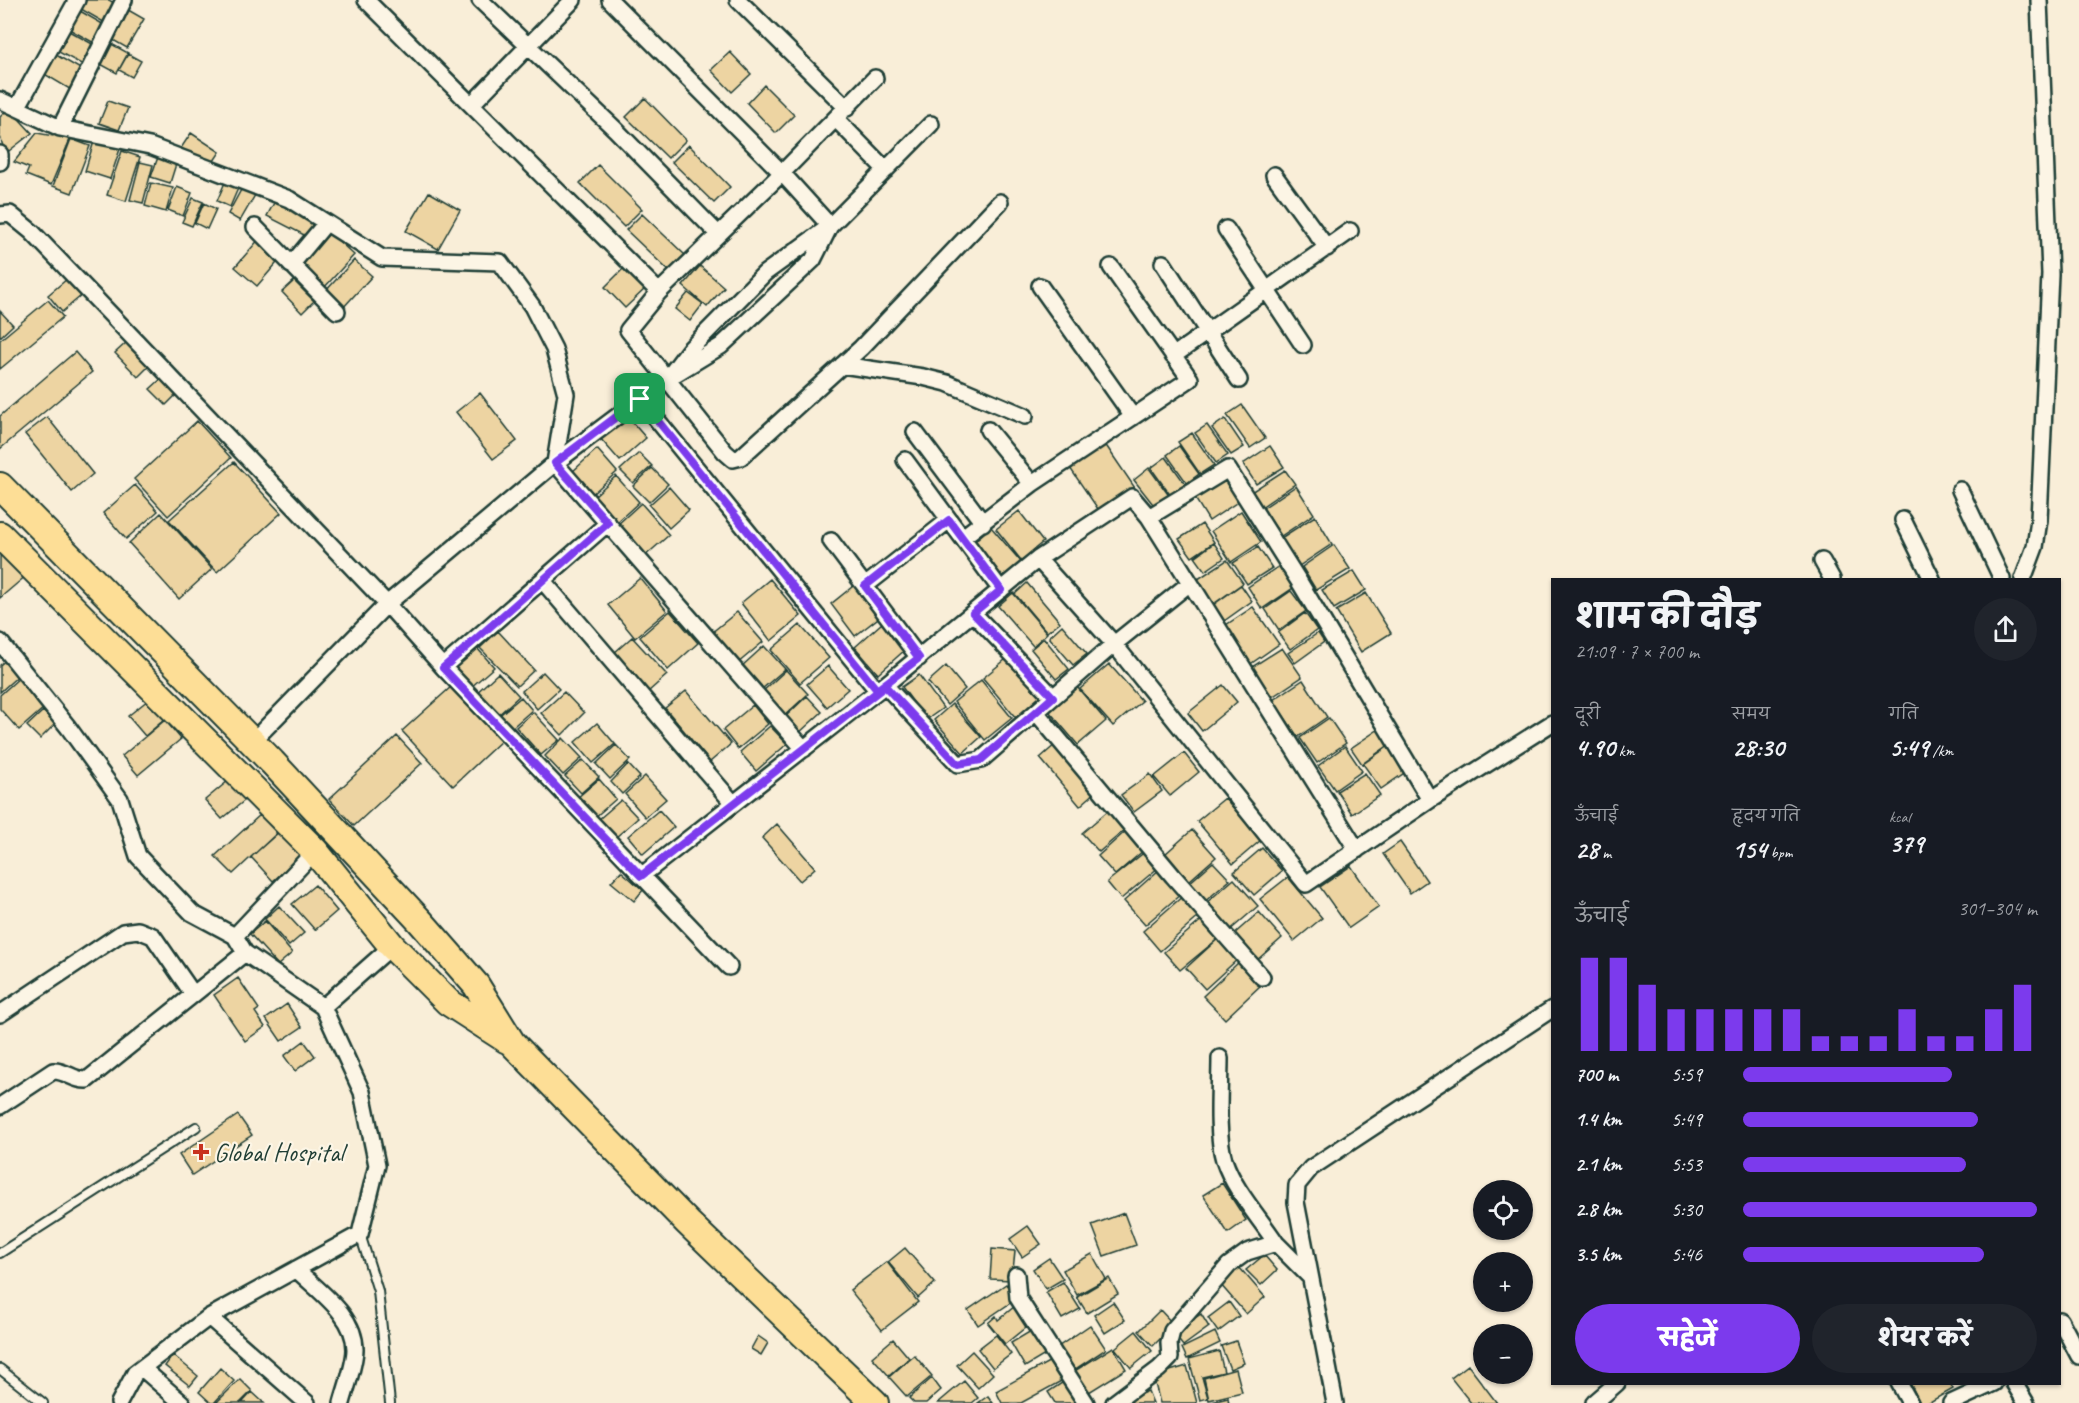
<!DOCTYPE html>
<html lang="hi">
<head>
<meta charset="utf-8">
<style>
  :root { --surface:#171b24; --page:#20242c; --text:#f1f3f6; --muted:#9ea1a6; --accent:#7c3aed }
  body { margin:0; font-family:Caveat,"Playpen Sans Deva",sans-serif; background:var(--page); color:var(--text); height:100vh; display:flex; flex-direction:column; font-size:22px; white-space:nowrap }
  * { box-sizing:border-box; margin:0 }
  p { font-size:20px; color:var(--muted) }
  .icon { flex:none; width:33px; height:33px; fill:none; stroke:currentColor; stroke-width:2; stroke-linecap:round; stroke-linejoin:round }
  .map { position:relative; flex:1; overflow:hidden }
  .sheet { position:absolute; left:1551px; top:578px; width:510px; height:807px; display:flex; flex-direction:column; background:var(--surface); border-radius:0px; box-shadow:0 2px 4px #0004 }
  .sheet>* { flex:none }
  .tools { position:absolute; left:1473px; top:1180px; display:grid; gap:12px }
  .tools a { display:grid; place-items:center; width:60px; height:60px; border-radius:50%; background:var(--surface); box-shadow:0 2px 4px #0004; font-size:30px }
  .pin { position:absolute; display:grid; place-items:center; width:51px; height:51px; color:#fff; margin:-26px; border-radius:12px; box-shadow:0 3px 9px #0006 }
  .round { display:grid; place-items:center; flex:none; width:63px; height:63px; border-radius:32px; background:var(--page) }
  .overview { display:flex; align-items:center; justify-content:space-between; height:102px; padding:0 24px }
  h1 { font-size:33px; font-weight:800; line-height:45px }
  .figures { display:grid; grid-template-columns:repeat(3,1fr); gap:9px; height:102px; padding:6px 24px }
  .figures div { display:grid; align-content:center }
  .figures b { font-size:26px; font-weight:800 }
  .figures small { font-size:16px; font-weight:400 }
  .figures p { font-size:16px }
  .chart { height:168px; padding:12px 24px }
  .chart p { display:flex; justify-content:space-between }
  .chart svg { width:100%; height:108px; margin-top:6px; stroke:var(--accent); stroke-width:6 }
  .button { display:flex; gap:12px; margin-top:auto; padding:12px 24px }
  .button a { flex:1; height:69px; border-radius:36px; background:var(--accent); color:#fff; font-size:24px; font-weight:800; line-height:69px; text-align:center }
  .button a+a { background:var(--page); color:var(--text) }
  ul { padding:0 24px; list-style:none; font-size:20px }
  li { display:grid; grid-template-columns:96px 72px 1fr; align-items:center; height:45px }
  li i { height:15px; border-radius:8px; background:var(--accent) }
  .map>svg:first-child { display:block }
  .building { fill:#edd4a2; stroke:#1f3d34; stroke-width:1.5 }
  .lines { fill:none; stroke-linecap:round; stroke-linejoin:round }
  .lane-casing { stroke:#1f3d34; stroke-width:12 }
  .street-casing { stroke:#1f3d34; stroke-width:20 }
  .primary-casing { stroke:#1f3d34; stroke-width:30 }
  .lane { stroke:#fcf5e5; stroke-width:8 }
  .street { stroke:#fcf5e5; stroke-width:15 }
  .primary { stroke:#fdde96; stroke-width:26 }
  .route-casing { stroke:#fff; stroke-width:12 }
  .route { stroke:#7c3aed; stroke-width:8 }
  .poi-dot { fill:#c8321e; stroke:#fcf5e5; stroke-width:2 }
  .labels { text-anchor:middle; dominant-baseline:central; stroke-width:4.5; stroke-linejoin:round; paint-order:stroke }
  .poi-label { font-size:26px; fill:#1f3d34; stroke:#fcf5e5; text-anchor:start }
</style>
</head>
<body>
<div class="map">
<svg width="2079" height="1403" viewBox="0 0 2079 1403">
  <rect width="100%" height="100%" fill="#f9eed8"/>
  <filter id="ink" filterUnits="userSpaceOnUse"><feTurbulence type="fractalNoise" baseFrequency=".0167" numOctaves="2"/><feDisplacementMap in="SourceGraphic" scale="12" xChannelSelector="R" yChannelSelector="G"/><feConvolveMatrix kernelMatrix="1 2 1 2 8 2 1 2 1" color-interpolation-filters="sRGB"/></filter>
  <g filter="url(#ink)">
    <path class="building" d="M86 0H109L118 5 107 24 81 9Z
      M123 7 144 19 127 48 106 36Z
      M80 11 106 26 96 44 69 29Z
      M67 30 96 46 85 66 55 50Z
      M106 41 128 53 117 73 95 61Z
      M51 52 84 71 73 91 41 72Z
      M730 52 751 74 732 92 711 70Z
      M128 54 141 61 132 77 119 70Z
      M764 85 794 115 776 133 747 103Z
      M645 98 686 140 668 158 626 117Z
      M108 101 128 108 119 130 99 123Z
      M9 108 32 133 5 154 0 136V117Z
      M37 133 53 136 54 133 71 137 51 185 26 175 29 168 14 162Z
      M191 133 220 152 210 167 181 148Z
      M95 138 121 146 110 179 85 171Z
      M71 139 90 146 72 193 53 186Z
      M689 145 730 187 714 203 672 162Z
      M122 151 140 157 126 201 107 195Z
      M158 157 176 164 170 183 151 177Z
      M140 162 153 165 143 203 130 200Z
      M598 165 642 209 624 227 580 183Z
      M226 180 239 186 230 207 217 201Z
      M151 183 173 188 166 212 145 206Z
      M177 187 192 193 183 216 168 210Z
      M242 188 255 195 240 221 228 214Z
      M429 192 460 210 438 249 406 231Z
      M193 198 203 202 192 226 182 222Z
      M275 201 316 222 308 237 267 216Z
      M204 203 216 209 207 229 195 223Z
      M642 214 685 255 669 271 626 230Z
      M330 233 354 255 323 289 298 267Z
      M260 238 282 257 257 286 235 267Z
      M354 260 372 276 342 309 324 293Z
      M700 266 724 287 707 307 683 286Z
      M625 267 646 288 625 308 605 287Z
      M67 279 81 296 62 312 48 295Z
      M294 281 314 301 302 313 282 292Z
      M688 293 703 304 690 321 675 309Z
      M48 300 63 317 0 369V340Z
      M0 311 13 325 0 337Z
      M127 342 149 366 138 377 115 353Z
      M75 352 92 372 0 449V416Z
      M161 379 176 395 166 405 150 389Z
      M480 393 517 441 493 459 456 412Z
      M1242 405 1265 438 1250 448 1227 415Z
      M625 414 646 438 620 461 599 437Z
      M47 417 93 474 72 492 25 434Z
      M1225 419 1244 447 1231 455 1212 428Z
      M197 421 231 458 168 516 134 479Z
      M1207 425 1228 455 1216 463 1195 433Z
      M1192 433 1214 465 1200 474 1178 442Z
      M1105 444 1135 488 1100 512 1070 468Z
      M1179 446 1199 474 1187 483 1167 455Z
      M1270 446 1284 467 1256 484 1243 464Z
      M597 449 617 472 591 495 571 473Z
      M639 453 652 466 633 483 620 470Z
      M1166 457 1186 485 1171 496 1151 468Z
      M234 462 281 513 217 572 169 520Z
      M652 468 668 484 649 502 633 486Z
      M1149 468 1170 497 1156 508 1134 480Z
      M1285 470 1295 484 1261 507 1251 492Z
      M616 476 639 502 616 523 593 497Z
      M1222 476 1239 501 1209 521 1193 495Z
      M135 485 158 511 126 539 103 513Z
      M1296 486 1314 514 1281 536 1263 508Z
      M669 487 689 510 669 528 649 505Z
      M641 503 669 535 645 556 617 525Z
      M1019 511 1043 542 1021 560 996 529Z
      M1241 511 1261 542 1231 562 1211 531Z
      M161 513 212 569 179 599 129 543Z
      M1315 516 1332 544 1299 566 1281 538Z
      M1202 524 1214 542 1192 557 1179 539Z
      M991 527 1022 563 1001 580 971 544Z
      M0 543 27 575 0 598Z
      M1214 543 1224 558 1205 571 1195 557Z
      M1334 545 1350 569 1316 590 1302 567Z
      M1258 547 1272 568 1247 584 1233 563Z
      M1227 560 1243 583 1212 605 1195 581Z
      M1279 566 1293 588 1262 609 1248 587Z
      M1354 571 1366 590 1334 609 1322 590Z
      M640 578 667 611 635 638 608 605Z
      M770 579 801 616 771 641 741 603Z
      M857 583 882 615 855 636 831 604Z
      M1027 583 1060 622 1047 632 1015 594Z
      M1241 585 1252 601 1224 621 1213 605Z
      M1291 591 1306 611 1279 630 1265 609Z
      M1013 593 1047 633 1033 646 998 606Z
      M1366 593 1391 633 1361 652 1336 611Z
      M1253 607 1279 644 1249 665 1223 627Z
      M670 611 698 643 668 670 640 637Z
      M737 612 763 642 737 664 711 633Z
      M1305 613 1317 630 1290 649 1278 633Z
      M882 623 906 649 878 674 855 647Z
      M800 625 829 658 800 683 771 650Z
      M1062 625 1087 654 1073 665 1049 637Z
      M498 631 534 670 517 686 480 648Z
      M1318 633 1324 642 1295 663 1288 653Z
      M632 637 667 675 648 692 614 653Z
      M1044 638 1069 669 1056 679 1031 649Z
      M764 646 785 669 762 689 741 667Z
      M476 647 494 667 470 688 452 667Z
      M1282 648 1302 677 1272 697 1252 667Z
      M1011 655 1043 695 1016 718 983 678Z
      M7 659 20 674 0 692V665Z
      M1109 664 1142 701 1113 726 1080 689Z
      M828 666 848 689 827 707 807 684Z
      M946 666 965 689 947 705 928 682Z
      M786 670 808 694 784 716 762 692Z
      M543 672 559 689 537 709 522 691Z
      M498 673 519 696 495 718 474 695Z
      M919 675 943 708 926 720 902 687Z
      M19 678 45 707 19 730 0 709V695Z
      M981 680 1012 718 985 740 954 702Z
      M1303 680 1327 717 1298 737 1273 700Z
      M1223 685 1237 702 1202 731 1188 713Z
      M452 686 502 740 453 786 402 731Z
      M1077 687 1106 721 1078 745 1049 711Z
      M686 691 731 744 710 762 665 708Z
      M564 692 584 713 562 735 541 713Z
      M807 696 822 712 799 733 785 717Z
      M521 697 532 710 507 732 495 719Z
      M148 700 165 719 145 736 128 716Z
      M952 704 981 737 963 753 934 720Z
      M753 705 768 724 738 749 723 730Z
      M43 711 55 724 40 739 27 726Z
      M533 712 559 740 541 755 516 727Z
      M1329 718 1346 743 1317 763 1300 738Z
      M165 720 181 739 138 775 122 756Z
      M597 723 615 744 593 763 575 742Z
      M770 726 787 744 756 771 740 752Z
      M1382 727 1393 742 1362 764 1351 748Z
      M397 736 422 763 354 826 329 799Z
      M563 738 582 758 563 775 545 756Z
      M1057 743 1097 791 1080 806 1040 758Z
      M1392 744 1410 769 1381 789 1363 764Z
      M616 745 630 760 610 779 596 764Z
      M1345 746 1362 771 1335 790 1318 766Z
      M1184 753 1199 772 1170 796 1154 777Z
      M583 760 599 777 581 793 565 776Z
      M628 764 640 777 622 794 611 782Z
      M1365 773 1380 795 1352 814 1337 791Z
      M1150 774 1162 791 1134 812 1121 795Z
      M234 776 250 796 222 819 205 800Z
      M645 776 666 799 645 817 625 794Z
      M599 779 616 799 594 818 577 798Z
      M1225 798 1261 840 1233 864 1197 821Z
      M621 800 638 818 616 837 599 819Z
      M1111 808 1127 828 1099 852 1082 833Z
      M659 810 674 827 643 854 628 836Z
      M260 815 277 833 233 874 215 856Z
      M777 824 815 868 800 881 762 838Z
      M1127 830 1144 850 1115 875 1098 856Z
      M1192 830 1216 857 1189 881 1165 854Z
      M279 832 301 856 273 881 251 857Z
      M1400 842 1427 881 1410 893 1383 854Z
      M1262 848 1282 871 1254 895 1234 872Z
      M1146 851 1159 867 1121 899 1107 882Z
      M1213 862 1230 880 1203 903 1187 885Z
      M1351 866 1379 907 1349 928 1320 887Z
      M1160 869 1181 894 1145 925 1124 901Z
      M621 871 643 890 634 901 611 882Z
      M1288 877 1322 918 1294 941 1260 899Z
      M1234 879 1258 906 1228 932 1205 904Z
      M315 885 337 911 315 930 292 904Z
      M1184 895 1201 915 1160 951 1143 931Z
      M279 906 304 933 289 946 265 919Z
      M1259 912 1282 938 1256 961 1233 935Z
      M1204 918 1220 937 1180 970 1164 952Z
      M265 921 292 953 278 965 250 934Z
      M1220 937 1239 958 1205 989 1186 968Z
      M1239 962 1261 985 1225 1019 1203 996Z
      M238 978 259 1009 255 1012 265 1027 245 1041 214 995Z
      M287 1004 302 1027 281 1041 266 1019Z
      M304 1041 315 1056 295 1071 284 1056Z
      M238 1115 252 1135 192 1175 179 1155Z
      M1222 1183 1246 1220 1228 1233 1203 1195Z
      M1124 1213 1136 1245 1104 1256 1092 1225Z
      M1028 1226 1041 1244 1022 1257 1010 1239Z
      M905 1248 935 1283 918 1298 888 1262Z
      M992 1249 1015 1251 1012 1280 990 1279Z
      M1092 1254 1106 1279 1077 1295 1063 1270Z
      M1264 1255 1277 1270 1261 1285 1246 1270Z
      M1049 1258 1063 1279 1046 1289 1033 1269Z
      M887 1262 918 1302 882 1330 850 1290Z
      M1239 1267 1265 1297 1246 1314 1220 1284Z
      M1109 1278 1118 1294 1087 1313 1077 1297Z
      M1063 1282 1080 1309 1062 1319 1046 1292Z
      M1006 1284 1016 1299 978 1325 968 1310Z
      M1113 1302 1125 1320 1105 1333 1094 1315Z
      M1229 1302 1239 1316 1218 1332 1208 1318Z
      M1015 1306 1030 1324 1005 1344 988 1323 996 1316 998 1320Z
      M1160 1310 1174 1325 1153 1346 1139 1331Z
      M1201 1314 1209 1327 1183 1346 1173 1333Z
      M1090 1325 1106 1349 1071 1372 1055 1349Z
      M1031 1331 1045 1355 1025 1367 1011 1343Z
      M1136 1331 1152 1351 1131 1368 1115 1348Z
      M1215 1332 1220 1343 1187 1359 1182 1348Z
      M996 1335 1011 1354 993 1368 978 1349Z
      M758 1336 768 1343 761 1355 751 1349Z
      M893 1339 909 1358 889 1376 872 1357Z
      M1236 1341 1244 1363 1230 1369 1221 1346Z
      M1113 1347 1126 1369 1086 1394 1073 1372Z
      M972 1351 993 1374 978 1388 957 1365Z
      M1219 1351 1224 1372 1202 1377 1208 1398 1200 1400 1189 1359Z
      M173 1355 198 1376 190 1386 165 1366Z
      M914 1355 932 1376 907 1397 889 1377Z
      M1054 1359 1065 1379 1021 1403H1002L996 1391Z
      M1468 1365 1497 1403H1471L1451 1378Z
      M1187 1366 1197 1403H1160L1153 1376Z
      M220 1368 234 1381 214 1403H211L199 1392Z
      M1236 1369 1242 1392 1209 1400 1204 1378Z
      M932 1378 941 1390 926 1403H914L909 1398Z
      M240 1379 252 1391 240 1403H216Z
      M1068 1379 1083 1403H1055L1048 1392Z
      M964 1381 978 1398 972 1403H938Z
      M1910 1383H1950L1953 1389 1928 1403H1920Z
      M1148 1391 1153 1403H1125L1124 1401Z
      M252 1392 264 1403H242Z
      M988 1396 993 1403H978Z
      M1228 1398 1229 1403H1208Z"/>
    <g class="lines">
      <g class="lane-casing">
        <path id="lane" d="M360 1234 378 1291 390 1403
          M0 1253 196 1127
          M0 1369 43 1403"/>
      </g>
      <g class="street-casing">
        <path id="street" d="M366 0 659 292 628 330 725 452 733 459 741 457 861 348 1000 202
          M480 0 615 129 718 234
          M610 0 782 173 830 226 813 260 721 346 675 374
          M738 0 847 108
          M0 100 60 128 150 146 289 199 382 258 500 262 532 306 554 349 566 394 555 463 804 749
          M472 104 573 0
          M17 108 77 0
          M836 119 886 170
          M60 128 124 0
          M0 154V162
          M1274 175 1327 248
          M0 215 10 214 32 232 387 604 443 667 729 967
          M255 227 337 311
          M1226 229 1303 345
          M1163 263 1239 380
          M291 265 326 223
          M1040 286 1133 417
          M659 292 782 173 875 78
          M1173 356 1350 231
          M842 365 923 377 947 383 1025 416
          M640 399 877 690
          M988 430 1032 484
          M915 432 983 523
          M905 460 1001 590
          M1960 490 2002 579
          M1149 517 1228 469 1300 583 1430 800
          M1903 520 1932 579
          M963 537 1032 484 1190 379 1111 267
          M831 541 919 658
          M1038 559 1114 644 1306 884 1430 800 1552 723
          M1822 561 1832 579
          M2023 579 2035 547 2039 520 2050 274 2039 0
          M543 581 733 803
          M865 586 949 520
          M973 613 1053 697
          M0 642 68 727 120 799 138 856 192 913 235 936 245 953 323 1007
          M443 667 608 523
          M885 685 958 764 981 760 1114 644 1190 583
          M1036 712 1173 876 1262 977
          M251 743 387 604 555 463 667 379 689 350 765 273 830 226 931 124
          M641 876 885 685 1038 559 1132 497 1149 517 1357 850
          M235 936 315 851
          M0 1014 123 932 138 930 153 936 193 994
          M1220 1058C1220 1088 1216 1133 1224 1160 1234 1190 1259 1217 1276 1243
          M0 1106 53 1071C65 1070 74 1081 87 1080L245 953
          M296 1269C318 1291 355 1315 355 1349 355 1364 346 1388 342 1403
          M1016 1275 1018 1298 1086 1403
          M209 1317 307 1403
          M2060 1320 2079 1356
          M142 1368 182 1403
          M1899 1383 1910 1403
          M2014 1383 2026 1403
          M119 1403 135 1373 209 1317 360 1234 377 1165 362 1092 323 1007 392 946
          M1114 1403 1159 1369 1170 1358 1169 1343 1172 1331 1229 1265 1247 1252 1276 1243 1309 1276
          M1335 1403 1296 1202 1297 1185 1311 1168 1552 1009
          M1594 1403 1617 1383
          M1951 1403 1994 1383"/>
      </g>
      <g class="primary-casing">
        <path id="primary" d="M0 486 272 762 420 921 476 985 512 1043 688 1223 875 1403
          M0 535 315 851 392 946 448 1002 507 1040"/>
      </g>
      <use href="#lane" class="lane"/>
      <use href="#street" class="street"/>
      <use href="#primary" class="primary"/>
    </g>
  </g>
  <g class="lines" filter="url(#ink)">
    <g class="route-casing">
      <path id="route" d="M640 399 555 463 608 523 443 668 641 876 885 686 958 764 981 760 1053 697 973 613 1001 590 949 520 865 586 919 658 877 690 640 399"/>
    </g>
    <use href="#route" class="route"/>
  </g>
  <path class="poi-dot" d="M198 1143h6v6h6v6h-6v6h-6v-6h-6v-6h6z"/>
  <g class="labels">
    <g class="poi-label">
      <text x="214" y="1152">Global Hospital</text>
    </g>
  </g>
</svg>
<div class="tools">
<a><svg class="icon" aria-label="locate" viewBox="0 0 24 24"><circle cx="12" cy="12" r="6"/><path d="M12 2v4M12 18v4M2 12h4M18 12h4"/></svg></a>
<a>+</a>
<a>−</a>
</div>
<div class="pin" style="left:640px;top:399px;background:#1e9e55"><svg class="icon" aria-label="arrive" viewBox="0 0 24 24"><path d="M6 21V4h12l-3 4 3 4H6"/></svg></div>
<section class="sheet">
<div class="overview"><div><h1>शाम की दौड़</h1><p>21:09 · 7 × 700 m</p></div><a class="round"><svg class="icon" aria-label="share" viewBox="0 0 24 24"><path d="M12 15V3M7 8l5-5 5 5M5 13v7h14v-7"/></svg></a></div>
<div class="figures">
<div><p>दूरी</p><b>4.90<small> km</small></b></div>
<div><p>समय</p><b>28:30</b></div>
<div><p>गति</p><b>5:49<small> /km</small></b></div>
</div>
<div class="figures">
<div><p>ऊँचाई</p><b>28<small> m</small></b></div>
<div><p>हृदय गति</p><b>154<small> bpm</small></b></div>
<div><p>kcal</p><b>379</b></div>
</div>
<div class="chart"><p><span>ऊँचाई</span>301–304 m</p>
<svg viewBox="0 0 160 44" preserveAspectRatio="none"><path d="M5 44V6M15 44V6M25 44V17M35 44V27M45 44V27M55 44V27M65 44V27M75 44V27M85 44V38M95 44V38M105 44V38M115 44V27M125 44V38M135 44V38M145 44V27M155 44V17"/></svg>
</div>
<ul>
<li><b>700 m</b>5:59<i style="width:71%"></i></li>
<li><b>1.4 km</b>5:49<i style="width:80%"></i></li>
<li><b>2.1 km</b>5:53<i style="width:76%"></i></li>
<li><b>2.8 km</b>5:30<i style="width:100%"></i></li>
<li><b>3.5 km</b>5:46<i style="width:82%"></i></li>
</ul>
<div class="button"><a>सहेजें</a><a>शेयर करें</a></div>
</section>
</div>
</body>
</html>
